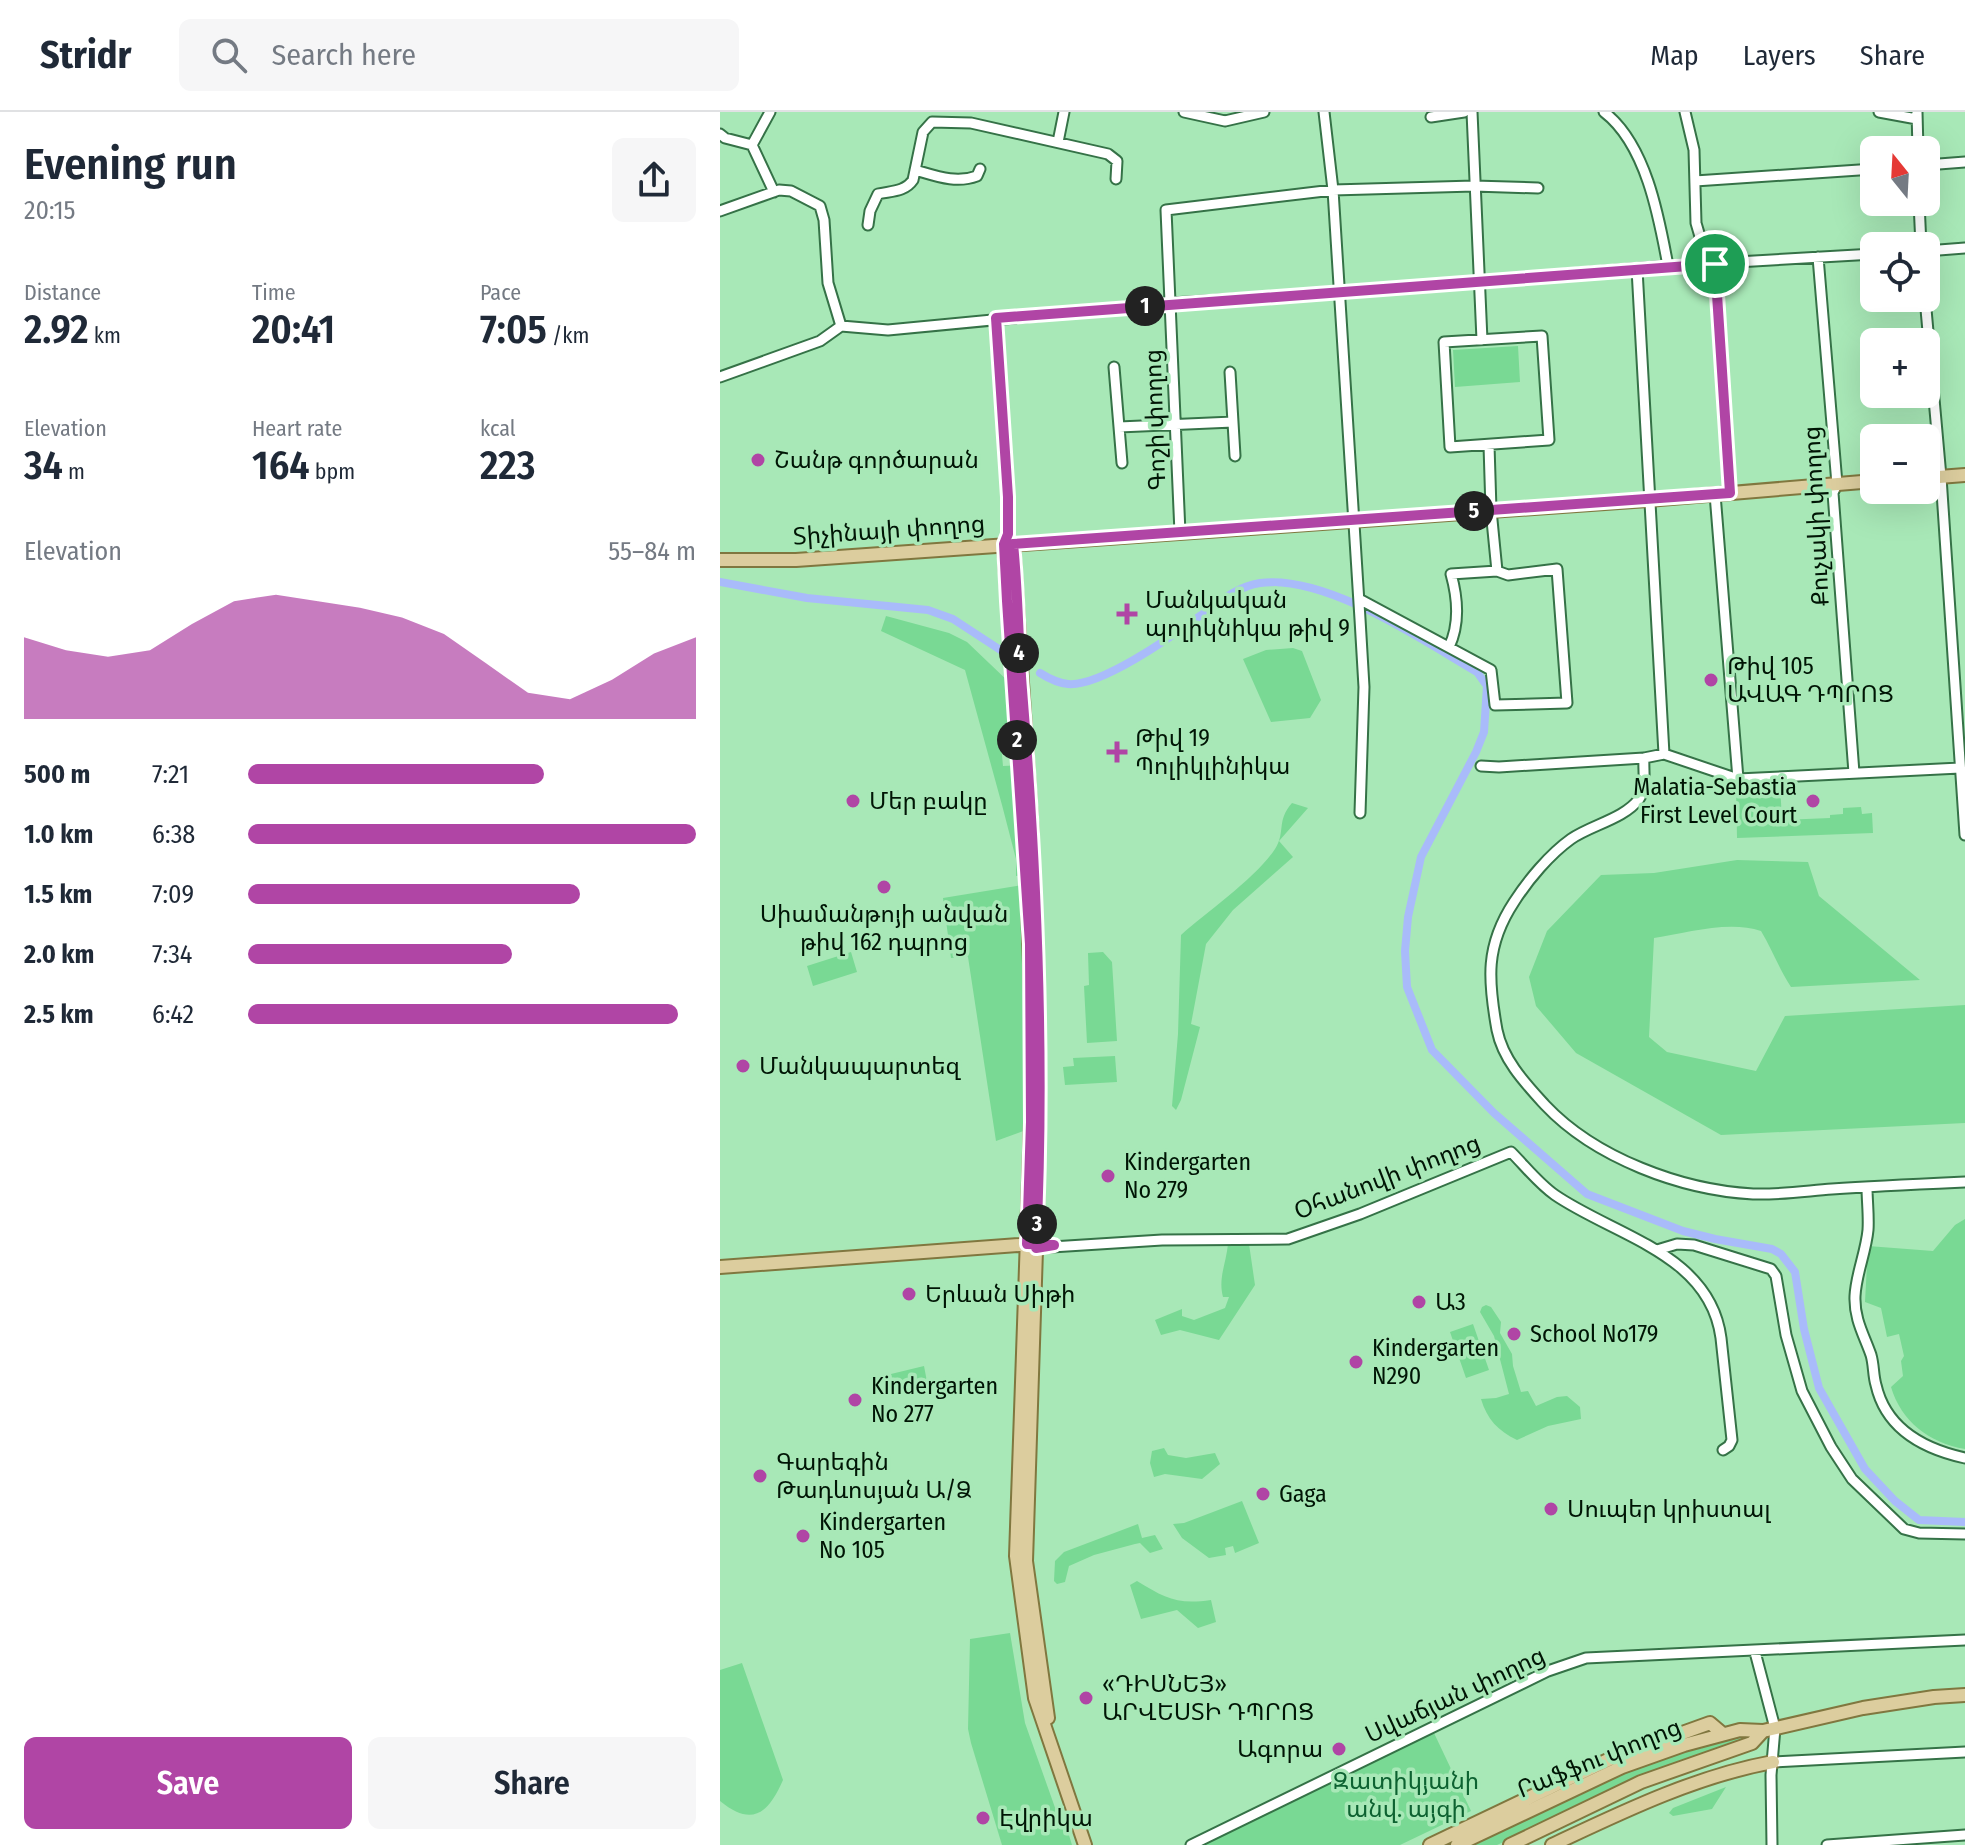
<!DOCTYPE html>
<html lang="en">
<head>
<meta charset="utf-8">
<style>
  :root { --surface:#fff; --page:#f6f6f7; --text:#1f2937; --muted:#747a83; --line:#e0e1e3; --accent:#b045a5 }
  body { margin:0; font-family:"Fira Sans Condensed","Noto Sans Armenian",sans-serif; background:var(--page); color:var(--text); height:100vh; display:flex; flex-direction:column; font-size:30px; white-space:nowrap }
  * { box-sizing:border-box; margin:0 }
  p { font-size:26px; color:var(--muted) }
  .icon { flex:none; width:44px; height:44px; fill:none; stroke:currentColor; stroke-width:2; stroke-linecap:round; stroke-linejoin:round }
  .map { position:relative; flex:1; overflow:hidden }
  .drawer { display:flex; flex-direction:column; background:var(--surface); width:720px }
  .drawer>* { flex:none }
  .needle { width:52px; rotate:342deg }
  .controls { position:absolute; left:1140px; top:24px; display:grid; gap:16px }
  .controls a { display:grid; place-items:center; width:80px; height:80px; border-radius:12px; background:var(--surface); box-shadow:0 8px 32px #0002; font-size:40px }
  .pin { position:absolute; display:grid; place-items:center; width:68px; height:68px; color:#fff; margin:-34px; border:4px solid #fff; border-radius:50%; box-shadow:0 2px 8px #0007 }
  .km { position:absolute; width:40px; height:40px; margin:-20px; border-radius:50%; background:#222; color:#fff; font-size:22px; line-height:40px; text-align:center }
  .round { display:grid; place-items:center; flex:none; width:84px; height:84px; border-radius:12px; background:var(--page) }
  .summary { display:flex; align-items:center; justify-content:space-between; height:136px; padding:0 24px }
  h1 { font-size:44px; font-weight:600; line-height:60px }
  .metrics { display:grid; grid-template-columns:repeat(3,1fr); gap:12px; height:136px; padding:8px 24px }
  .metrics div { display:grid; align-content:center }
  .metrics b { font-size:40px; font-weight:600 }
  .metrics small { font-size:22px; font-weight:400 }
  .metrics p { font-size:22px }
  .chart { height:224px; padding:16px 24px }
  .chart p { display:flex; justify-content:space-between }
  .chart svg { width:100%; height:144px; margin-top:8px; fill:var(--accent); opacity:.7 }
  .primary-button { display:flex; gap:16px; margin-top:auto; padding:16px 24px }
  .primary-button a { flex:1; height:92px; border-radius:12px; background:var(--accent); color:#fff; font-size:32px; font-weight:600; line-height:92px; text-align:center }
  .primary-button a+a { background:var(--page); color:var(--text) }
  ul { padding:0 24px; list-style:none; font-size:26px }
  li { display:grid; grid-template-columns:128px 96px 1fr; align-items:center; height:60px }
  li i { height:20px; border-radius:10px; background:var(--accent) }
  header { display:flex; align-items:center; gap:48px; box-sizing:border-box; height:112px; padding:0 40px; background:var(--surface); border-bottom:2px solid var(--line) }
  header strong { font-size:38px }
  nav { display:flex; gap:44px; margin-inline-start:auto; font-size:28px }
  .search { width:560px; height:72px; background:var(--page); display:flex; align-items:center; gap:20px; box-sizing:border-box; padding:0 28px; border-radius:12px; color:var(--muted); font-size:30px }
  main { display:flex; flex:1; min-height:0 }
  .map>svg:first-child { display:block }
  .green { fill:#79d994 }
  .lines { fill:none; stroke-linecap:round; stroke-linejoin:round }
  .canal { stroke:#a9bbfa; stroke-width:8 }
  .minor-casing { stroke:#357247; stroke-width:13 }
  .major-casing { stroke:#80773f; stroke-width:16 }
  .minor { stroke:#fff; stroke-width:9 }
  .major { stroke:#dccd9e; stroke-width:12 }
  .route-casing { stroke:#fff; stroke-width:16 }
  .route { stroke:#b045a5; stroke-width:10 }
  .poi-dot { fill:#b045a5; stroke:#a8e8b7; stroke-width:3 }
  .labels { text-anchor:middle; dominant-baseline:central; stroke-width:7; stroke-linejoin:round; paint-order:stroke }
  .street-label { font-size:24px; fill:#001505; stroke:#a8e8b7 }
  .poi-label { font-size:24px; fill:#001505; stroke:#a8e8b7; text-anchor:start }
  .park-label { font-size:24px; fill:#0d6231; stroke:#a8e8b7 }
</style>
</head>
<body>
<header>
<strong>Stridr</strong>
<div class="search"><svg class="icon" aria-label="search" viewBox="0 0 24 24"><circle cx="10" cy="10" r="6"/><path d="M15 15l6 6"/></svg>Search here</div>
<nav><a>Map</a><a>Layers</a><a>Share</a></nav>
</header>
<main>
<section class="drawer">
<div class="summary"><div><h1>Evening run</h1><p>20:15</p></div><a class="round"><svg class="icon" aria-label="share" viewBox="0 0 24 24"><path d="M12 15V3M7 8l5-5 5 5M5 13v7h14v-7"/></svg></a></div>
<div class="metrics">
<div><p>Distance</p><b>2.92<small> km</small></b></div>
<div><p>Time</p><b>20:41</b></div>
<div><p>Pace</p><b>7:05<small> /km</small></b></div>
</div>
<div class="metrics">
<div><p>Elevation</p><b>34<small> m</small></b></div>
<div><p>Heart rate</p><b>164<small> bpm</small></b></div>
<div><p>kcal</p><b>223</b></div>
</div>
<div class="chart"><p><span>Elevation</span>55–84 m</p>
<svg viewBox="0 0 160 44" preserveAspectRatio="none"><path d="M0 44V19L10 23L20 25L30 23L40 15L50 8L60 6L70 8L80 10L90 13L100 18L110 27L120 36L130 38L140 32L150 24L160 19V44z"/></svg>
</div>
<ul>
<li><b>500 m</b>7:21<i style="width:66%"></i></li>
<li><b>1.0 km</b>6:38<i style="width:100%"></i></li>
<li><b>1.5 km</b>7:09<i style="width:74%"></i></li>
<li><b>2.0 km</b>7:34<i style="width:59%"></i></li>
<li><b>2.5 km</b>6:42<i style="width:96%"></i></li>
</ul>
<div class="primary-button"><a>Save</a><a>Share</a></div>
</section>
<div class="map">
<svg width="1245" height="1733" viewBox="0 0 1245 1733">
  <rect width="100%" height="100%" fill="#a8e8b7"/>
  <path class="green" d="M798 234 800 270 735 275 733 238Z
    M166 504 229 521 247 530 291 572 299 630 281 632 283 654 301 653 308 762 296 764V747L282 693 245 558 161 519Z
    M573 536 582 539 601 588 590 606 551 610 523 547 546 538Z
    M1060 672 1062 708 1110 706V703L1123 702V696L1141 695 1142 702 1152 701 1153 721 1017 726 1016 673Z
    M572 691 588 696 559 729 573 745 513 798 486 832 471 912 480 915 461 988 456 998 452 994 458 922 461 823C488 799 536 766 555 737 566 720 556 709 572 691Z
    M1017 748 1088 750 1099 784 1200 868 1071 875C1059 857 1052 837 1041 819 1009 808 966 821 934 826L929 925 947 940 1036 959 1065 904 1245 893V1011L1001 1023 856 941 816 894 809 865 827 819 881 763 934 761Z
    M308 772 306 1018 276 1029 248 845 231 846 223 786Z
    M131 840 137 860 93 874 87 854Z
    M383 840 392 850 397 929 367 931 364 874 369 873 368 841Z
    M395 944 397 970 345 973 343 955 354 954 353 946Z
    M1245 1107V1337C1209 1331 1181 1309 1171 1275L1183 1264 1181 1249 1184 1244 1179 1222 1167 1225 1161 1196 1145 1190 1148 1134 1213 1139 1235 1113Z
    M508 1132H529L535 1173 499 1228 460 1218 441 1223 435 1208 462 1197V1204L474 1208 505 1196 509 1185H503C498 1166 506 1152 508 1132Z
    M766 1193 771 1195 781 1210 780 1221 792 1242 793 1254 801 1280 808 1279 816 1294 837 1285 847 1284 860 1295 861 1307 828 1314 797 1328C778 1319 767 1307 761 1287L776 1286 789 1282 774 1224 760 1200 762 1195Z
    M753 1212 769 1258 746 1266 730 1220Z
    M204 1254 208 1275 175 1282 171 1262Z
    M444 1336 448 1343 466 1346 495 1341 500 1352 482 1367 445 1362 434 1365 430 1351 432 1339Z
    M522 1389 539 1431 515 1441 513 1434 505 1436 506 1443 489 1446 462 1426 453 1412 464 1411Z
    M418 1412 422 1426 435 1423 443 1437 430 1441 420 1431 415 1432 374 1443 349 1454 345 1470 337 1472 334 1469 335 1449 344 1440Z
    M417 1469C445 1486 457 1493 491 1488L496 1510 478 1516 457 1498 421 1507 410 1473Z
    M290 1521 305 1611 344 1721 348 1720 352 1733H282L251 1631 248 1617 250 1527Z
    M22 1551 63 1668C48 1702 32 1715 0 1689V1558Z
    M714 1621 751 1699 680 1733H479Z
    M1020 1623 1021 1627 926 1663 777 1733H748C836 1691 925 1644 1020 1623Z
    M1006 1675 992 1697 953 1704 949 1701 953 1696Z"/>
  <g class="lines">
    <path class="canal" d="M0 470 87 486 208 498 233 507 285 541
      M320 561C328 566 338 571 348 572 380 575 451 525 477 506 497 492 515 475 540 471 606 462 702 528 757 560L767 574 764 620 756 640 701 745 688 805 685 839 687 875 712 938 774 1001 867 1082 963 1119 995 1127 1052 1137 1061 1142 1075 1160 1084 1217 1099 1276 1145 1357 1175 1389 1199 1408 1245 1410"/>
    <g class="minor-casing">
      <path id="minor" d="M464 0 505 9 544 0
        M604 0 613 78 640 507 644 575 640 701
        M752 0 762 228
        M884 0C926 32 939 105 948 154
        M965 0 974 38 976 111 981 128 976 152
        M1159 0 1197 7
        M1197 0 1198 38
        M711 5 744 0
        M0 22 5 26 32 33 54 80
        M338 30 344 0
        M32 33 50 0
        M1206 53 1245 50
        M195 58C216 64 236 72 257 64L260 57
        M975 69 1154 57
        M1199 90 1201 134
        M0 99 59 78 71 79 100 94 104 108 108 171 121 214 168 218 451 191 618 181 948 154 1154 142
        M148 113 150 99 158 82C171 79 185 80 193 68L203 20 212 10 251 11 388 42 397 49 396 67
        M1206 139 1245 136
        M1098 145 1117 372 1113 381 1134 661
        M995 152 1010 381
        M1205 186 1221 365 1245 723
        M276 206 288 385V422L284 432
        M822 224 829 328 730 335 724 230Z
        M394 255 402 351
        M510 260 515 344
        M0 265 100 229 121 214
        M399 315 513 310
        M769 333 771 398 777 459
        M995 382 1018 667
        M460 421 446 98 613 78 754 74 818 76
        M639 487 771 558 775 593 847 591 837 457 788 463 777 459 731 462C738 487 740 512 729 535
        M944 642 1018 667 1240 656
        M924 646C923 659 927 676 919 687 904 707 871 713 851 727 830 742 808 768 794 790 765 834 768 868 777 918 783 948 805 971 825 993 875 1046 961 1078 1033 1082 1059 1083 1086 1079 1112 1077 1156 1074 1201 1072 1245 1070
        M761 654 779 655 924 646 944 642 917 157
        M1147 1075C1147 1089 1149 1104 1148 1118 1146 1140 1136 1162 1135 1184 1134 1207 1144 1223 1151 1243 1154 1253 1153 1263 1156 1273 1166 1317 1204 1337 1245 1346
        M316 1136 442 1128 568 1127 640 1102 791 1040C805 1054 819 1072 835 1083 895 1124 990 1142 1001 1226L1012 1328 1009 1334 1003 1338
        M937 1138 957 1132 974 1133 1051 1157 1056 1164 1066 1223 1082 1279 1111 1335 1132 1367 1184 1417 1199 1421 1245 1422
        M1035 1540 1055 1616 1051 1663 1052 1733
        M1053 1650 1245 1640
        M471 1733 828 1559 866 1546 1245 1528
        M1107 1733 1245 1723"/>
    </g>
    <g class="major-casing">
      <path id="major" d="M1206 366 1245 363
        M284 432 307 765 311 881V1010L296 1444 315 1586 365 1733
        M293 432 312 724
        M0 448H76L928 388 1154 369
        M319 914 317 1107 306 1449 328 1606
        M0 1155 312 1132
        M710 1733 890 1647 990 1611 1003 1622
        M737 1733 902 1655 964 1633 1020 1618 1043 1619 1143 1596 1214 1585 1245 1583
        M790 1733 921 1670 1032 1631 1043 1619
        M832 1733C902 1700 976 1664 1053 1650"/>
    </g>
    <use href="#minor" class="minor"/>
    <use href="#major" class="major"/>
  </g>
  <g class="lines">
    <g class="route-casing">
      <path id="route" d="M995 152 276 206 288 385V422L284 432 287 489 310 832 311 1010 307 1132 334 1133 316 1136V1132C325 947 317 762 302 578 298 529 298 480 293 432L1010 381 995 152"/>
    </g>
    <use href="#route" class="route"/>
  </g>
  <g class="poi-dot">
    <circle cx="38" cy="348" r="8"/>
    <path d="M403 490h8v8h8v8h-8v8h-8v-8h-8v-8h8z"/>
    <circle cx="991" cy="568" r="8"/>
    <path d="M393 628h8v8h8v8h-8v8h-8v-8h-8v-8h8z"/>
    <circle cx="133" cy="689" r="8"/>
    <circle cx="1093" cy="689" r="8"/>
    <circle cx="164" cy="775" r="8"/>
    <circle cx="23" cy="954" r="8"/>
    <circle cx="388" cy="1064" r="8"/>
    <circle cx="189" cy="1182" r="8"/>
    <circle cx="699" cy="1190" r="8"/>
    <circle cx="794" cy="1222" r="8"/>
    <circle cx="636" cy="1250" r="8"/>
    <circle cx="135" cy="1288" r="8"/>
    <circle cx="40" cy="1364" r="8"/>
    <circle cx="543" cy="1382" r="8"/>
    <circle cx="831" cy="1397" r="8"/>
    <circle cx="83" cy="1424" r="8"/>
    <circle cx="366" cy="1586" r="8"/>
    <circle cx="619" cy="1637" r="8"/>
    <circle cx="263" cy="1706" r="8"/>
  </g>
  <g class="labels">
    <g class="street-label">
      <text transform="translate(435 308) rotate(-92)">Գոշի փողոց</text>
      <text transform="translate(1096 404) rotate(-93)">Քուչակի փողոց</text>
      <text transform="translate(169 418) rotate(-4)">Տիչինայի փողոց</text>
      <text transform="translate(667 1065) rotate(-21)">Օհանովի փողոց</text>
      <text transform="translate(735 1583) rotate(-25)">Սվաճյան փողոց</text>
      <text transform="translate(879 1646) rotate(-22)">Րաֆֆու փողոց</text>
    </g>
    <g class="poi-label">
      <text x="54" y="348">Շանթ գործարան</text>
      <text x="425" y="488">Մանկական<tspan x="425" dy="28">պոլիկնիկա թիվ 9</tspan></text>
      <text x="1007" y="554">Թիվ 105<tspan x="1007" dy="28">ԱՎԱԳ ԴՊՐՈՑ</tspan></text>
      <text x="415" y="626">Թիվ 19<tspan x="415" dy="28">Պոլիկլինիկա</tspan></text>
      <text x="1077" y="675" text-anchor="end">Malatia-Sebastia<tspan x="1077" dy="28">First Level Court</tspan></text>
      <text x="149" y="689">Մեր բակը</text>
      <text x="164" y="802" text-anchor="middle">Սիամանթոյի անվան<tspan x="164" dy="28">թիվ 162 դպրոց</tspan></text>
      <text x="39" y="954">Մանկապարտեզ</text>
      <text x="404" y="1050">Kindergarten<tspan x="404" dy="28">No 279</tspan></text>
      <text x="205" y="1182">Երևան Սիթի</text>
      <text x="715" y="1190">Ա3</text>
      <text x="810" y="1222">School No179</text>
      <text x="652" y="1236">Kindergarten<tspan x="652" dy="28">N290</tspan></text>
      <text x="151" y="1274">Kindergarten<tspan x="151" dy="28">No 277</tspan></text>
      <text x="56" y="1350">Գարեգին<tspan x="56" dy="28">Թադևոսյան Ա/Ձ</tspan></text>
      <text x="559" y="1382">Gaga</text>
      <text x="847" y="1397">Սուպեր կրիստալ</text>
      <text x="99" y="1410">Kindergarten<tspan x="99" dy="28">No 105</tspan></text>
      <text x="382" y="1572">«ԴԻՍՆԵՅ»<tspan x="382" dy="28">ԱՐՎԵՍՏԻ ԴՊՐՈՑ</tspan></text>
      <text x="603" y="1637" text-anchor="end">Ագորա</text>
      <text x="279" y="1706">Էվրիկա</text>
    </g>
    <g class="park-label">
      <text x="686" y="1669">Զատիկյանի<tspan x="686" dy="28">անվ. այգի</tspan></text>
    </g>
  </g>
</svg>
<div class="controls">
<a><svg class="needle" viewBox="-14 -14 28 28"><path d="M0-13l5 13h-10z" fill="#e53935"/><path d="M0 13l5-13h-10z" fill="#747a83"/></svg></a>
<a><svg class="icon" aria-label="locate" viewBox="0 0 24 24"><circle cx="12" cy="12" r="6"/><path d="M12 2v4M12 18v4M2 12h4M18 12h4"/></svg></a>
<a>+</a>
<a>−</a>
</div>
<div class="pin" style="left:995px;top:152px;background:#1e9e55"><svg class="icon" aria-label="arrive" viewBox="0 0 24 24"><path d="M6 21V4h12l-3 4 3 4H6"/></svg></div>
<b class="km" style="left:425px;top:194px">1</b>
<b class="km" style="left:297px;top:628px">2</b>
<b class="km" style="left:317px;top:1112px">3</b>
<b class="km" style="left:299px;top:541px">4</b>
<b class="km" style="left:754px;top:399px">5</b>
</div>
</main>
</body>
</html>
